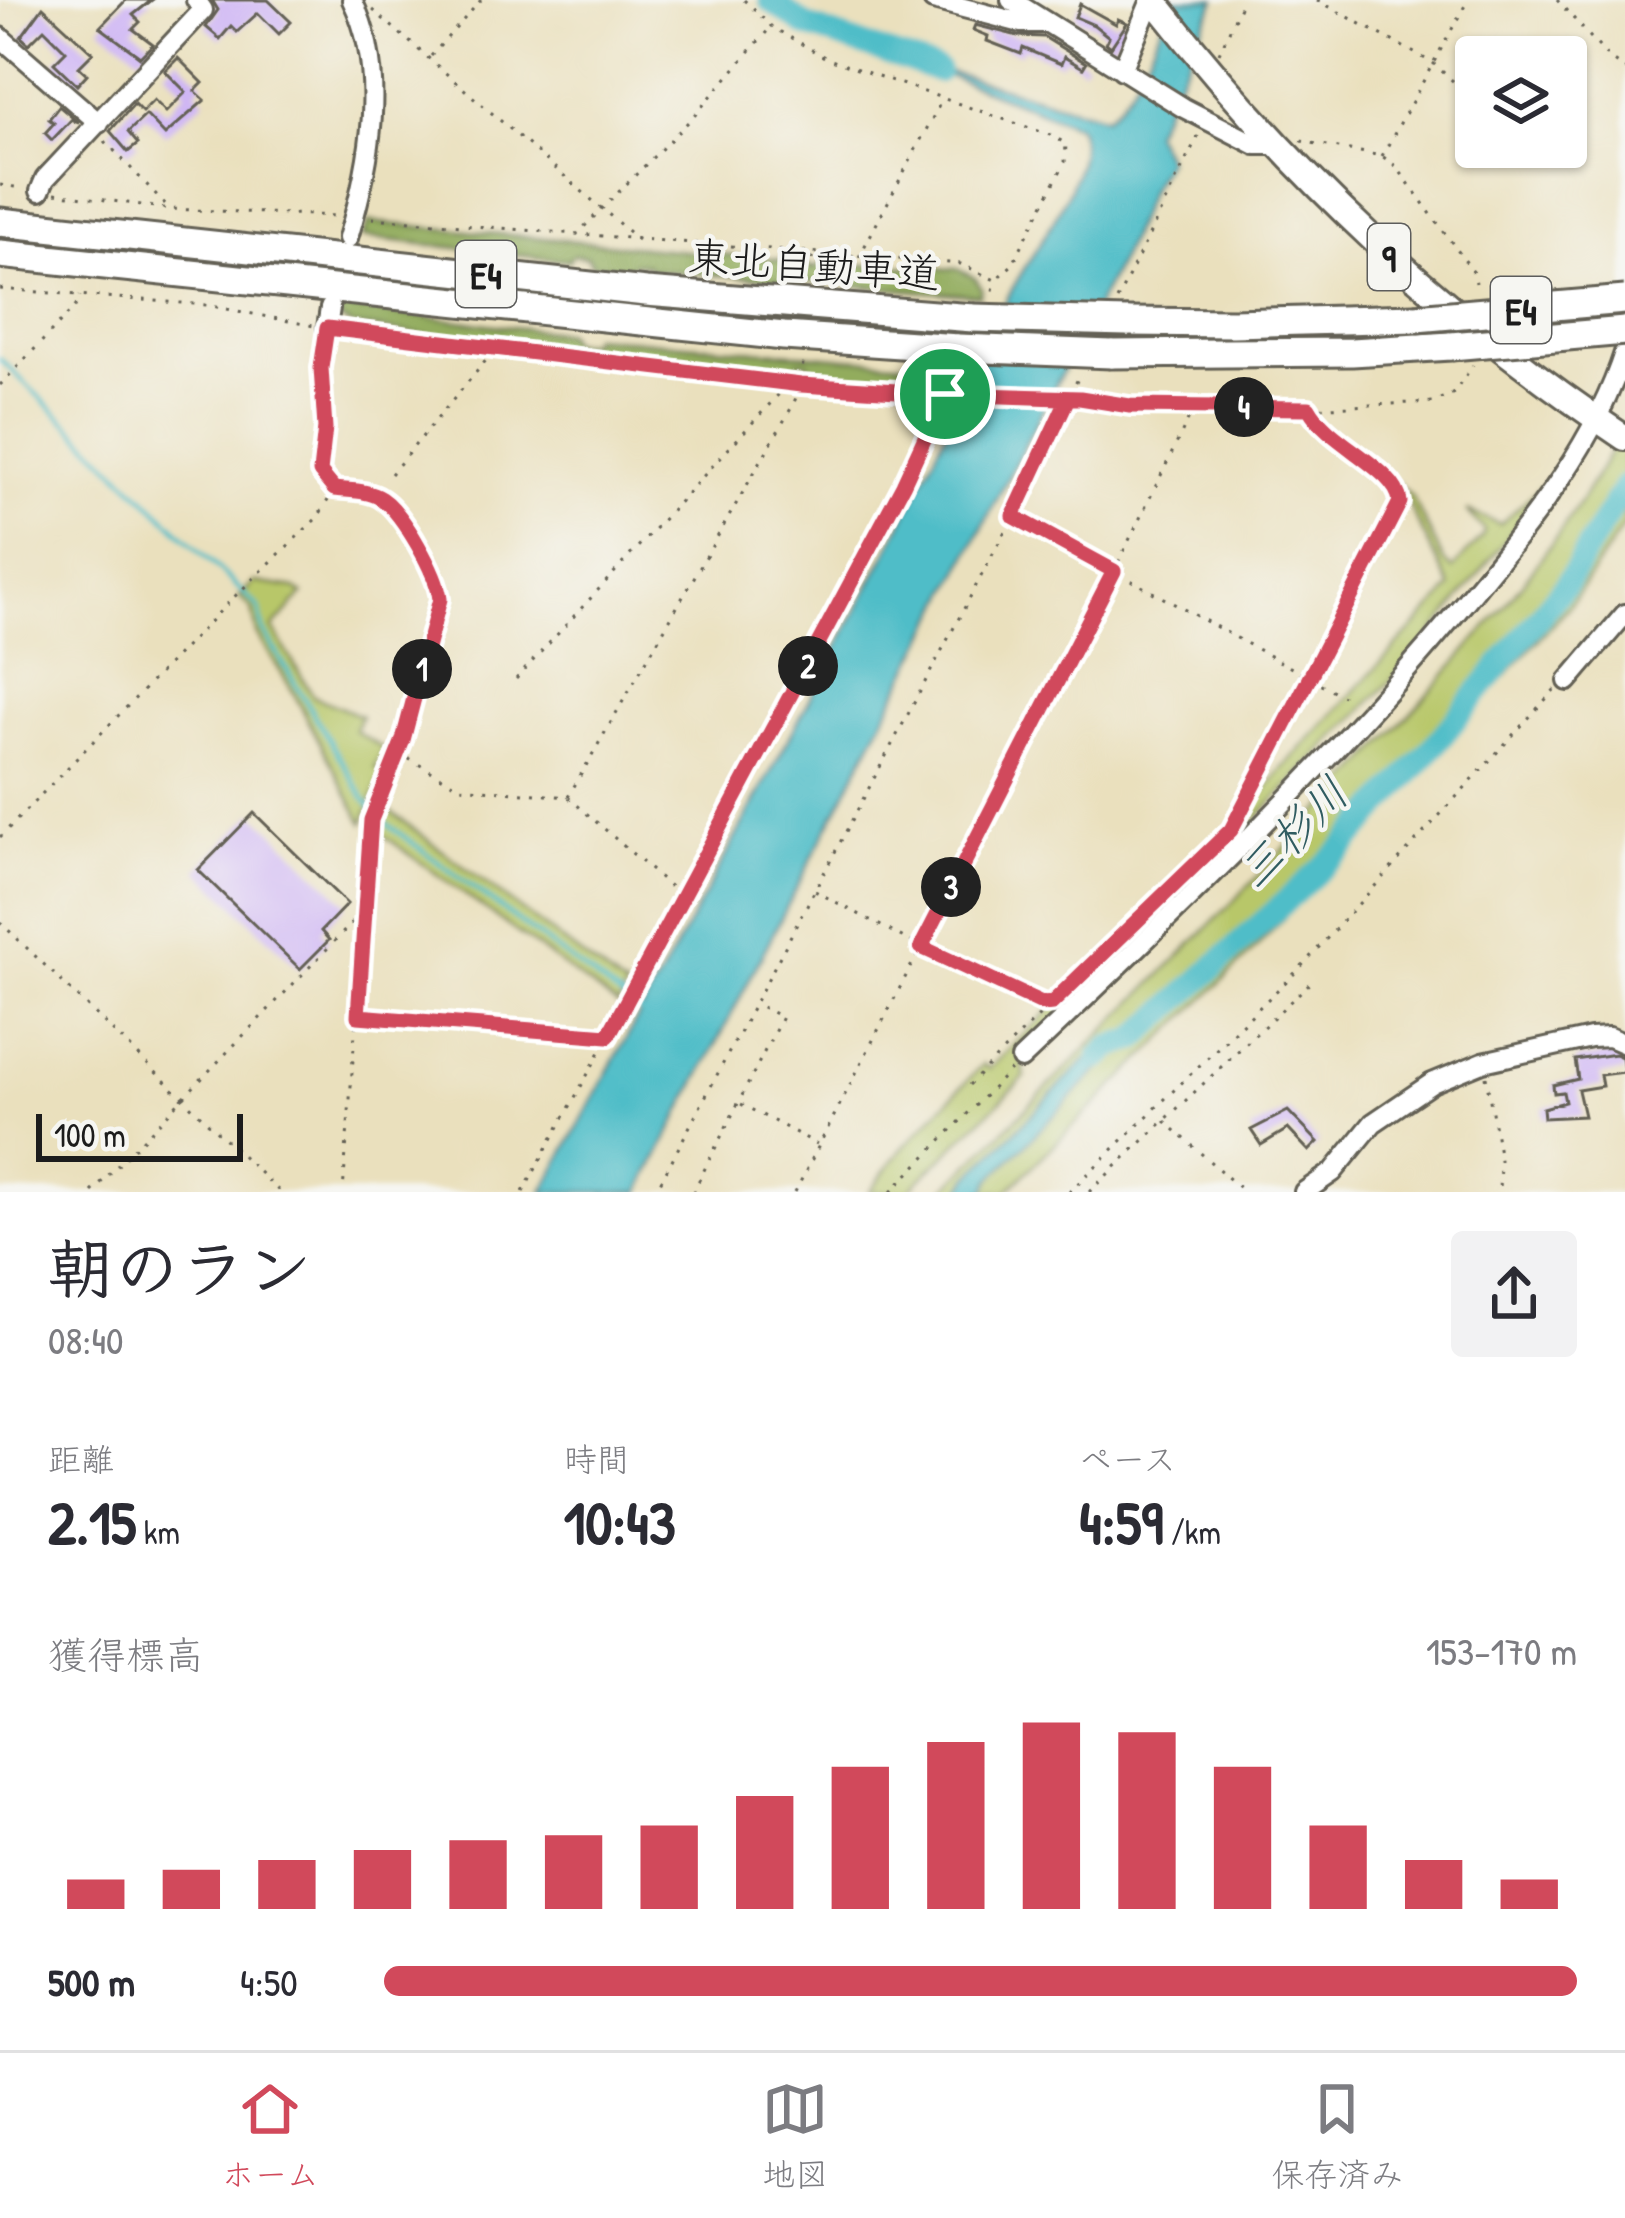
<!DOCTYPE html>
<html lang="ja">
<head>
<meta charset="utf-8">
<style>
  :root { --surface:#fff; --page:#f2f2f3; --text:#2b2b33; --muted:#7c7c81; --line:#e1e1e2; --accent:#d1495b }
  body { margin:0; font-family:"Patrick Hand","Klee One",sans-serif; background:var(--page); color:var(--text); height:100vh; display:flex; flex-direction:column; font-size:45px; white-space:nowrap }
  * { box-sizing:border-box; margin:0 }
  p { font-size:39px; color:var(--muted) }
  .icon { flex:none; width:66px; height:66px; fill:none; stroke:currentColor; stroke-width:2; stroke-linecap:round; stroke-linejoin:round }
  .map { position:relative; height:1192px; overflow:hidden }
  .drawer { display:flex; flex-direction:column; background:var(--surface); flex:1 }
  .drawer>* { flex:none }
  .tools { position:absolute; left:1455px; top:36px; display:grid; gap:24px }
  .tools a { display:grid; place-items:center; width:132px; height:132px; border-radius:12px; background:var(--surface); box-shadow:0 3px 9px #0004; font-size:60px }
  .scale { position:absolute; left:36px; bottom:30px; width:207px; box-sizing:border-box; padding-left:12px; border:6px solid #1c1c1c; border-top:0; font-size:33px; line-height:42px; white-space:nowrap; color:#1c1c1c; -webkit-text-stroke:9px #f6f6f2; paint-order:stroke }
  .pin { position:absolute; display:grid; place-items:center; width:102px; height:102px; color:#fff; margin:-51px; border:6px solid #fff; border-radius:50%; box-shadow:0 3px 12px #0007 }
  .km { position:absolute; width:60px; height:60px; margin:-30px; border-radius:50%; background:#222; color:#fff; font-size:33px; line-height:60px; text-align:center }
  .round { display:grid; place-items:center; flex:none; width:126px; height:126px; border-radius:12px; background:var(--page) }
  .overview { display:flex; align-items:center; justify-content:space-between; height:204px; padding:0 48px }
  h1 { font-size:66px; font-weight:700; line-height:90px }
  .figures { display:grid; grid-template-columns:repeat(3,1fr); gap:18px; height:204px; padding:12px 48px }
  .figures div { display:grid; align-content:center }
  .figures b { font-size:60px; font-weight:700 }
  .figures small { font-size:33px; font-weight:400 }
  .figures p { font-size:33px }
  .chart { height:336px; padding:24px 48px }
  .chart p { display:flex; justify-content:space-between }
  .chart svg { width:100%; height:216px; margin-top:12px; stroke:var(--accent); stroke-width:6 }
  ul { padding:0 48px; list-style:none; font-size:39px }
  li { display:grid; grid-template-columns:192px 144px 1fr; align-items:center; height:90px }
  li i { height:30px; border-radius:15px; background:var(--accent) }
  .tab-bar { display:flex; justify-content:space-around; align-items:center; height:168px; border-top:3px solid var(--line); background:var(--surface); font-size:33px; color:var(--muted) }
  .tab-bar a { display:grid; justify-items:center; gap:6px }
  .tab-bar .on { color:var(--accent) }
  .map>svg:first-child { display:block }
  .green { fill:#b8c769; stroke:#6a7242; stroke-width:3 }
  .forest { fill:#92ac5d; stroke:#57643c; stroke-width:3 }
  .water { fill:#4fbdc8; stroke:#366c72; stroke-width:3 }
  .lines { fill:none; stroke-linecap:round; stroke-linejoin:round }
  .stream { stroke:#4fbdc8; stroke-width:4.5 }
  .river { stroke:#4fbdc8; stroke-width:24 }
  .building { fill:#ceb4f4 }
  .minor-casing { stroke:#646154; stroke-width:24 }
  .major-casing { stroke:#646154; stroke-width:30 }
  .highway-casing { stroke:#646154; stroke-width:33 }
  .path { stroke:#646154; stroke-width:3; stroke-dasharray:3 9; stroke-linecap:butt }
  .minor { stroke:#fff; stroke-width:18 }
  .major { stroke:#fff; stroke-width:24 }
  .highway { stroke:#fff; stroke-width:27 }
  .highway-bridge-casing { stroke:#646154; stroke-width:33; stroke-linecap:butt }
  .highway-bridge { stroke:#fff; stroke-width:27 }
  .route-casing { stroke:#fff; stroke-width:24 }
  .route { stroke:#d1495b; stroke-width:15 }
  .labels { text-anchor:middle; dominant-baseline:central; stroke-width:9; stroke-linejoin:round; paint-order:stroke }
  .shield { fill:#f6f6f2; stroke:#5d5d5c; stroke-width:3 }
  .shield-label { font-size:39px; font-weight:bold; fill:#1c1c1c }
  .street-label { font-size:42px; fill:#1c1c1c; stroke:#f6f6f2 }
  .water-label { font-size:45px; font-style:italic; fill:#305c61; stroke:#f6f6f2 }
</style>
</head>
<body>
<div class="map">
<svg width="1625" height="1192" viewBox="0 0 1625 1192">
  <rect width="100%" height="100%" fill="#f6f6f2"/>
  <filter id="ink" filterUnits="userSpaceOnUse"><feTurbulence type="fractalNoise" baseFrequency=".00833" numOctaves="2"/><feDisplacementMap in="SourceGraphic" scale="24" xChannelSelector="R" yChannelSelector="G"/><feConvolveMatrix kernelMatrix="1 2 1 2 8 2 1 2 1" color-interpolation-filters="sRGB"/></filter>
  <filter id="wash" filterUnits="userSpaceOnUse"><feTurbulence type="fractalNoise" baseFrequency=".004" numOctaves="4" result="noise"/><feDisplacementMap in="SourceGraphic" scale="48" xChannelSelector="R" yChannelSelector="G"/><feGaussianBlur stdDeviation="2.7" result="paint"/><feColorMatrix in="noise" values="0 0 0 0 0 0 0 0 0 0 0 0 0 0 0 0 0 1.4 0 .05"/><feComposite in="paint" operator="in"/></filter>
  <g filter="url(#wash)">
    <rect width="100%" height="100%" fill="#eae0bd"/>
    <path class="green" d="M1625 424V524L1571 604 1254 950 1006 1192H985L990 1179 1128 1041 970 1176 960 1192H942C1084 1050 1229 911 1365 763 1462 659 1560 552 1625 424Z
      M1560 469 1415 656 1022 1059 1025 1077 907 1192H869L901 1150 983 1064 989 1069 1233 833 1281 770 1451 588 1397 482 1412 497 1444 561 1453 569 1483 535 1484 530 1467 511 1500 524Z
      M254 582 295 588 303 594 273 628 313 696 361 716 355 731 384 749 375 768 383 773 363 823 292 690 257 634 252 609 239 597Z
      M382 805 626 989 618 1006 376 830Z"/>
    <path class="forest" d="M369 222 805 262 813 269 822 263 957 269 975 278 982 289 980 296 652 270 647 265 635 263 628 268 592 265 588 257 573 255 568 261 362 237Z
      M338 307 565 333 571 342H589L592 336 951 367 945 381 939 385 819 382 807 362H799L796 376 783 378 353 326 341 320Z"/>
    <path class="water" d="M1175 0H1216L1153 132 1167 159 1150 189 1121 258 640 1192H543C656 981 774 772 883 560 928 474 967 385 1008 297 1028 256 1099 169 1077 126L909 60 1105 117C1143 85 1150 41 1175 0Z
      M1131 1034 1128 1041 991 1179 985 1192H960L970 1176 1106 1040Z"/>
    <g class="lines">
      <path class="stream" d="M0 359 259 608 263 630 366 801 387 824 642 1013"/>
      <path class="river" d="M770 0 806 26 938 71
        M1100 1058 1110 1047 1135 1040 1340 851 1429 752 1567 583 1625 486"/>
    </g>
    <g id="blocks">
      <path class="building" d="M126 0H152L133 15 140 22 133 29 153 44 140 57 100 27Z
        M212 0H268L291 22 279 34 258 13 237 32 231 26 220 39 206 27 218 10Z
        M1080 4 1116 24 1118 19 1127 23 1111 47 1106 43 1109 37 1094 25 1075 17Z
        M43 7 93 53 79 67 87 74 77 85 54 63 66 51 44 29 29 44 21 37Z
        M975 25 1018 36 1044 37 1086 63 1083 68 1064 57 1061 64 1023 48 1021 54 987 41 988 36 973 30Z
        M178 58 203 83 195 91 205 100 165 135 146 115 128 132 138 144 128 152 110 131 134 104 142 112 154 100 166 112 186 92 165 71Z
        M59 106 79 123 71 120 52 140 45 133 54 123 49 119Z
        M254 813 347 904 321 931 329 940 300 969 198 870Z
        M1615 1054 1622 1057 1624 1072 1600 1075 1602 1086 1578 1090 1584 1116 1544 1118 1543 1108 1565 1102 1563 1092 1554 1093 1553 1085 1578 1079 1575 1060Z
        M1288 1111 1318 1142 1309 1151 1288 1129 1261 1145 1251 1130Z"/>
    </g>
  </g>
  <g filter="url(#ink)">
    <use href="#blocks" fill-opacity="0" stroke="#646154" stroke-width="3"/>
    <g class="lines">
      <g class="minor-casing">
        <path id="minor" d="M933 0 1021 23H1045
          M1011 0 1184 108 1256 145H1276
          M0 37 99 123
          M1122 70 1151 0
          M40 191 45 179 203 10 196 0
          M348 238C370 164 388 73 352 0
          M327 328 330 308
          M1568 681 1625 614
          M1021 1059C1175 913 1329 766 1465 602 1529 524 1594 448 1625 350
          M1304 1192 1333 1172 1373 1123 1432 1083 1483 1062 1591 1038 1609 1037 1625 1044"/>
      </g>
      <g class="major-casing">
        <path id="major" d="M1154 0C1291 174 1441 315 1625 438"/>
      </g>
      <g class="highway-casing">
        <path id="highway" d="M0 222 646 292 973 318
          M0 254 784 336 958 348
          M1127 322 1233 323 1416 318
          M1111 354 1352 352 1451 346"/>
      </g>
      <path class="path" d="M744 0 772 27 828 59 1053 136 1066 144 1065 162 1012 265 995 280
        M1317 0 1433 63 1476 102
        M1557 0 1609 58 1625 69
        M373 10 638 240
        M1219 53 1243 0
        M431 56 481 0
        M105 141 169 208
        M1301 141 1382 156 1396 166 1474 273 1476 283
        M1520 147 1521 149
        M1382 156 1468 0
        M0 185 22 188
        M55 193 170 209 338 216
        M372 218 961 264 995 280 992 296
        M576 235 694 116 770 28
        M812 257 813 269
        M859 257 943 98
        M0 289 207 305 314 326
        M1117 300 1200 132
        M341 330 801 385 1080 398 1130 406 1309 408 1433 402 1454 393 1473 365
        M323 342 325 428 320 472 335 489C350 491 369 490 382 499 404 513 437 574 440 599L403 739 371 820 343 1192
        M0 385 75 307 80 296
        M391 474 488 358V349
        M1015 517 1343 696
        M516 679 779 394 783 385
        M398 753 460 787 568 797 683 898
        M568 797 793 405 801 385 803 362
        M0 837 231 600 318 517 334 490
        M815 891 921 947 1044 1004 1052 1003 1231 830 1400 502C1396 468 1330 447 1310 410
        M0 922 280 1192
        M358 1016 606 1036
        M1486 1076 1500 1160 1499 1192
        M969 1085 1051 1004
        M741 1104 817 1144
        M1165 1121 1244 1192
        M92 1192 355 920 364 916
        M523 1192 684 899 903 486 956 370
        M655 1192 1013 516 1080 374
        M693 1192 782 1017 756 1004
        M795 1192 1114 571 1194 408
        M891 1192 1011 1069
        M1069 1192 1299 969 1556 688
        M1089 1192 1313 980"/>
      <use href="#minor" class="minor"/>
      <use href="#major" class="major"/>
      <use href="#highway" class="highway"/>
      <g class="highway-bridge-casing">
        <path id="highway-bridge" d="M973 318 1127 322
          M1416 318 1625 300
          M1451 346 1625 331
          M958 348 1111 354"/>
      </g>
      <use href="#highway-bridge" class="highway-bridge"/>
    </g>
  </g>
  <g class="lines" filter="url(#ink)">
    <g class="route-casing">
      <path id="route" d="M945 394 801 385 327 328 321 368 325 428 320 472 334 489C350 491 369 490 382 499 403 513 437 574 440 599L403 740 371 820 358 1016 608 1036 903 485 945 394 1060 398H1068L1013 516 1114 571 921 947 1044 1004 1052 1003 1231 830 1400 502C1397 469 1328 444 1309 408L1130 406 1080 398 945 394"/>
    </g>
    <use href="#route" class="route"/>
  </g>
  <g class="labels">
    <g class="shield">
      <rect x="1368" y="224" width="42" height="66" rx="9"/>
      <rect x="456" y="241" width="60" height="66" rx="9"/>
      <rect x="1491" y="277" width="60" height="66" rx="9"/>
    </g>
    <g class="shield-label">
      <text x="1389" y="257">9</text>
      <text x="486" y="274">E4</text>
      <text x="1521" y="310">E4</text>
    </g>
    <g class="street-label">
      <text transform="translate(814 264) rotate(4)">東北自動車道</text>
    </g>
    <g class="water-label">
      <text transform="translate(1292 832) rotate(-45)">三杉川</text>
    </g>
  </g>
</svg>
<div class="tools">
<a><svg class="icon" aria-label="layers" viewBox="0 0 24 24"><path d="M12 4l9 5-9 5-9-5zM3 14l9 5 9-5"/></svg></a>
</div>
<div class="scale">100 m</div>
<div class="pin" style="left:945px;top:394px;background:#1e9e55"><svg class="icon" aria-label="arrive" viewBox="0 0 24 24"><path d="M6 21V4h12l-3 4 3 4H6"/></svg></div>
<b class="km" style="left:422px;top:669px">1</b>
<b class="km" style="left:808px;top:666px">2</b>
<b class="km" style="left:951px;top:887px">3</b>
<b class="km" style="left:1244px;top:407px">4</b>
</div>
<section class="drawer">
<div class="overview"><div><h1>朝のラン</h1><p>08:40</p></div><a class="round"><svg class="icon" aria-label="share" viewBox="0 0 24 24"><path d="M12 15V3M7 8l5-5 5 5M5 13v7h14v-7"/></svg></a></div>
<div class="figures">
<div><p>距離</p><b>2.15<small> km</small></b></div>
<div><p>時間</p><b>10:43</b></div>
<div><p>ペース</p><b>4:59<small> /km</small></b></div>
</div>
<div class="chart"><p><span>獲得標高</span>153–170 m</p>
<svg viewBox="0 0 160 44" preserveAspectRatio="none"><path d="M5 44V38M15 44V36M25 44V34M35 44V32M45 44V30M55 44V29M65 44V27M75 44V21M85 44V15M95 44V10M105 44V6M115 44V8M125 44V15M135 44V27M145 44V34M155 44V38"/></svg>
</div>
<ul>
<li><b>500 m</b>4:50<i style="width:100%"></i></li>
</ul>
</section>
<nav class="tab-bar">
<a class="on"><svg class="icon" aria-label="home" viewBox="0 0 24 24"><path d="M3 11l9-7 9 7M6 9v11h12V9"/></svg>ホーム</a>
<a><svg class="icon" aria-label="map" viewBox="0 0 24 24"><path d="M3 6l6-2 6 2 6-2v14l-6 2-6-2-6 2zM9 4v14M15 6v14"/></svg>地図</a>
<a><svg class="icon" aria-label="saved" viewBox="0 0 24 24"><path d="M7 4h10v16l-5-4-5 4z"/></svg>保存済み</a>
</nav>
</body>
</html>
